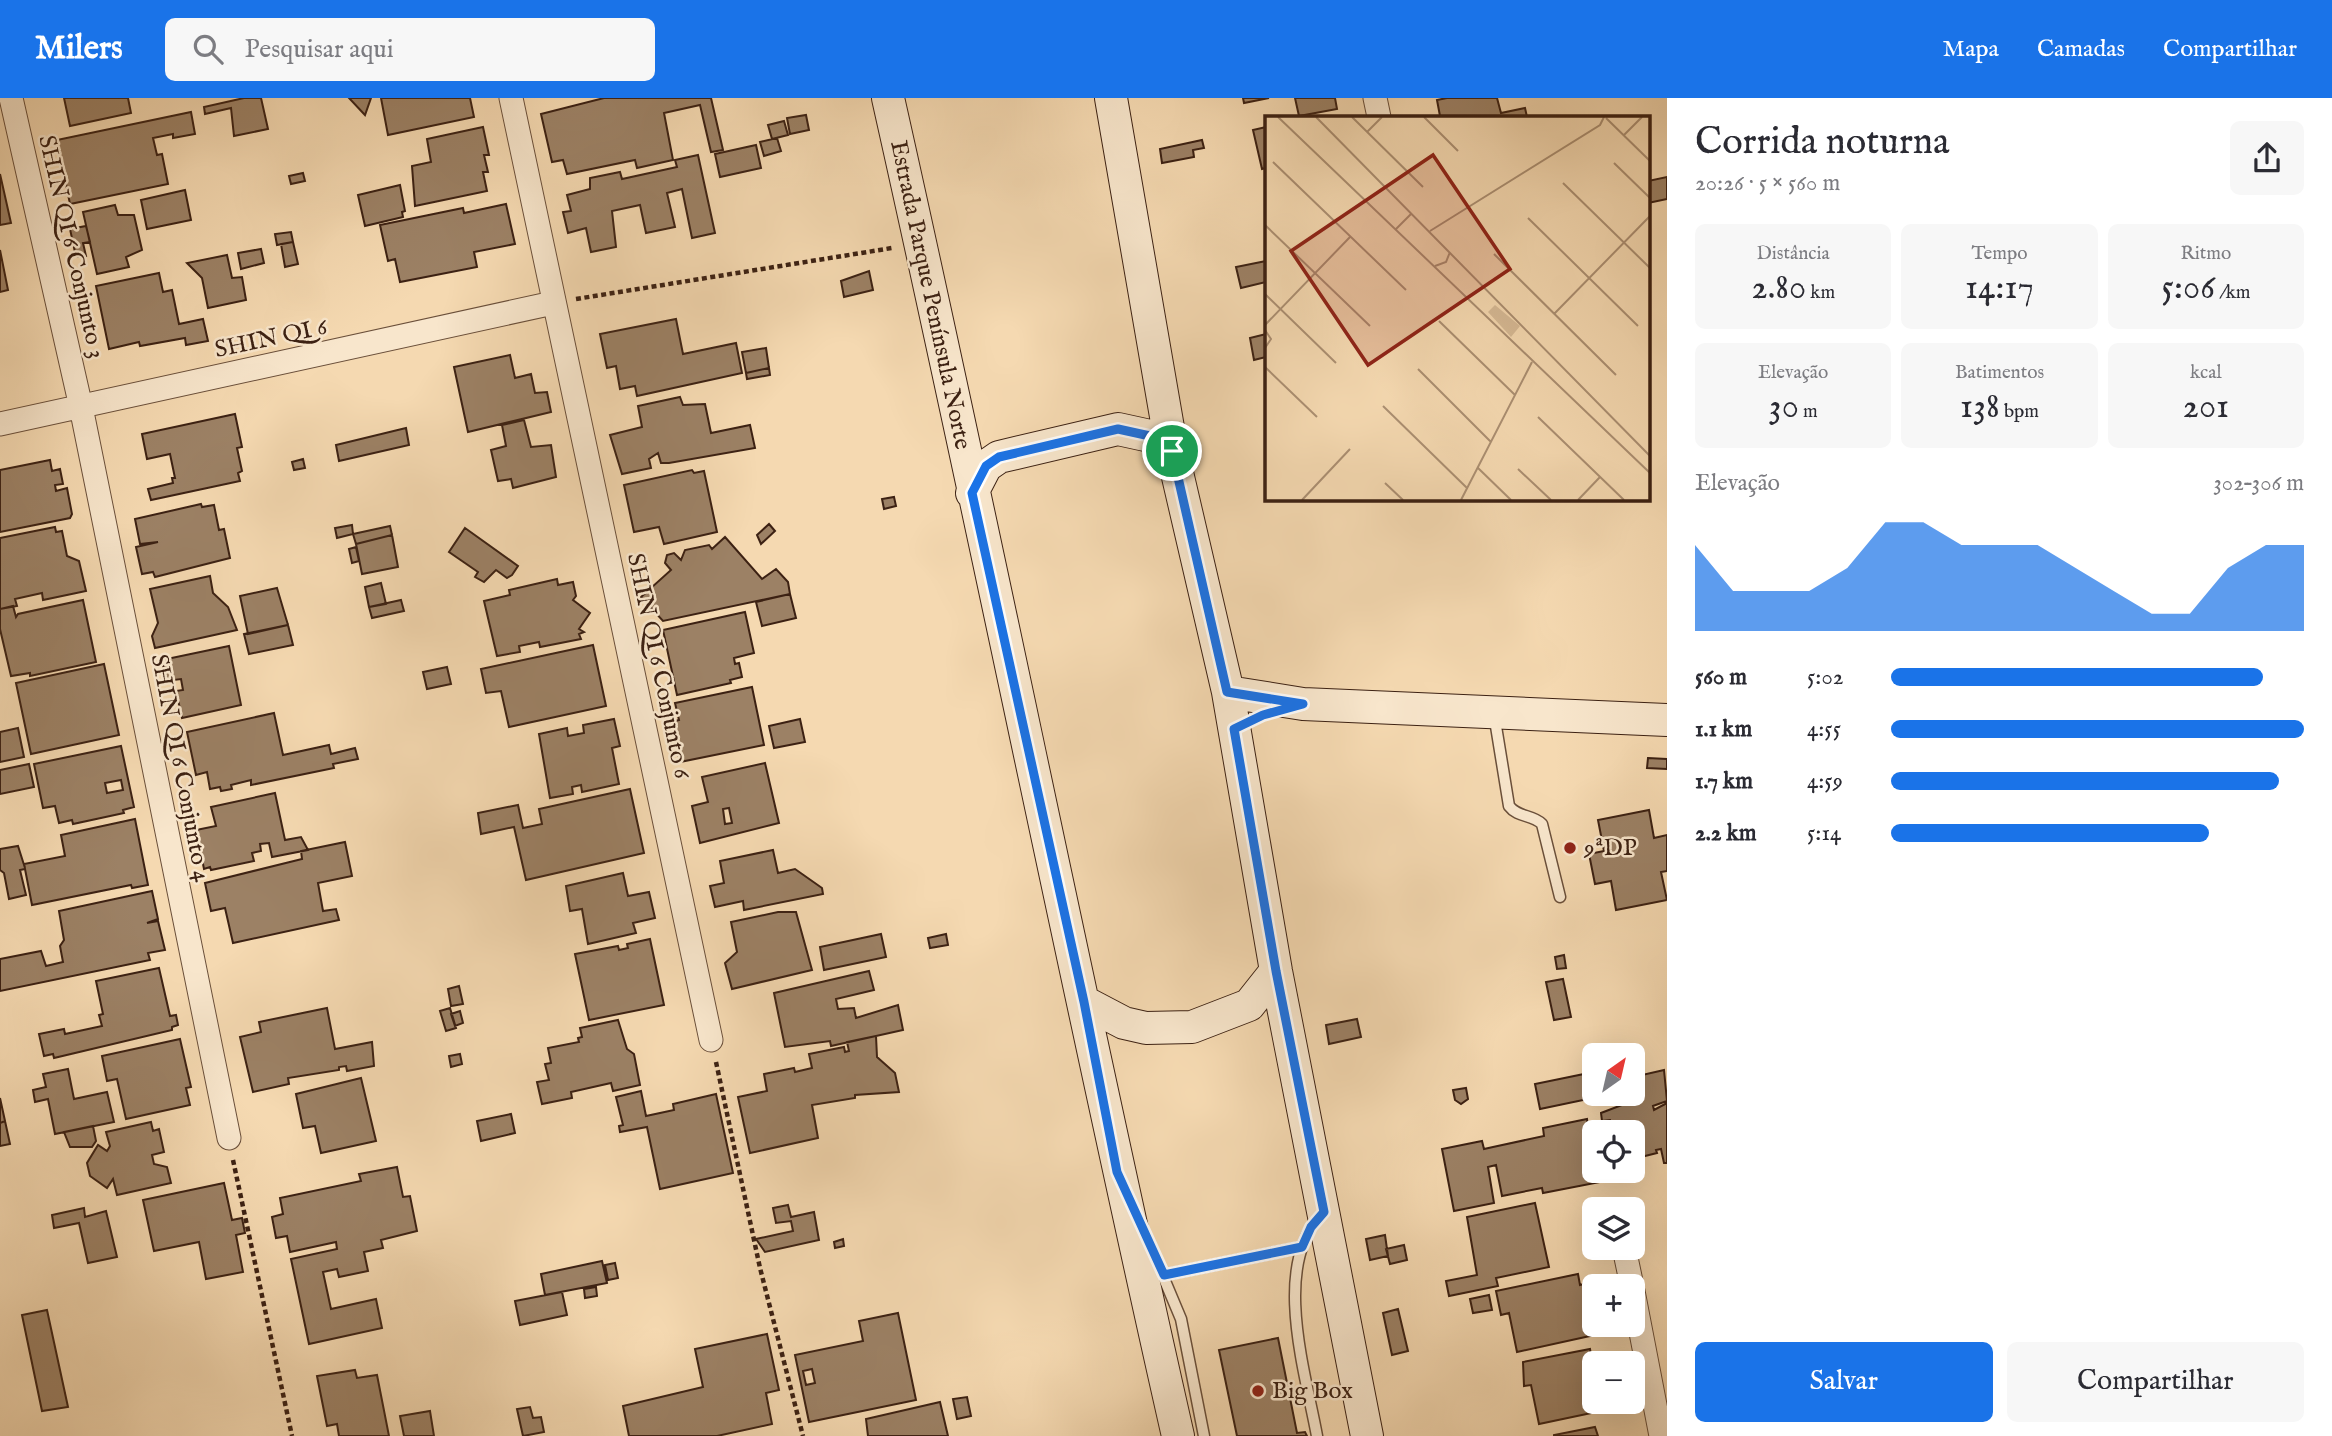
<!DOCTYPE html>
<html lang="pt">
<head>
<meta charset="utf-8">
<style>
  :root { --surface:#fff; --page:#f7f7f7; --text:#2b2b33; --muted:#7c7c81; --accent:#1a73e8 }
  body { margin:0; font-family:"IM FELL English",serif; background:var(--page); color:var(--text); height:100vh; display:flex; flex-direction:column; font-size:26px; white-space:nowrap }
  * { box-sizing:border-box; margin:0 }
  p { font-size:23px; color:var(--muted) }
  .icon { flex:none; width:38px; height:38px; fill:none; stroke:currentColor; stroke-width:2; stroke-linecap:round; stroke-linejoin:round }
  .map { position:relative; flex:1; overflow:hidden }
  .details { display:flex; flex-direction:column; background:var(--surface); width:665px }
  .details>* { flex:none }
  .needle { width:46px; rotate:34deg }
  .tools { position:absolute; left:1582px; top:945px; display:grid; gap:14px }
  .tools a { display:grid; place-items:center; width:63px; height:63px; border-radius:10px; background:var(--surface); box-shadow:0 7px 28px #0002; font-size:35px }
  .pin { position:absolute; display:grid; place-items:center; width:60px; height:60px; color:#fff; margin:-30px; border:4px solid #fff; border-radius:50%; box-shadow:0 2px 7px #0007 }
  .round { display:grid; place-items:center; flex:none; width:74px; height:74px; border-radius:10px; background:var(--page) }
  .head { display:flex; align-items:center; justify-content:space-between; height:119px; padding:0 28px }
  h1 { font-size:38px; font-weight:600; line-height:52px }
  .metrics { display:grid; grid-template-columns:repeat(3,1fr); gap:10px; height:119px; padding:7px 28px }
  .metrics div { display:grid; align-content:center; border-radius:10px; background:var(--page); text-align:center }
  .metrics b { font-size:35px; font-weight:600 }
  .metrics small { font-size:19px; font-weight:400 }
  .metrics p { font-size:19px }
  .chart { height:196px; padding:14px 28px }
  .chart p { display:flex; justify-content:space-between }
  .chart svg { width:100%; height:126px; margin-top:7px; fill:var(--accent); opacity:.7 }
  .action { display:flex; gap:14px; margin-top:auto; padding:14px 28px }
  .action a { flex:1; height:80px; border-radius:10px; background:var(--accent); color:#fff; font-size:28px; font-weight:600; line-height:80px; text-align:center }
  .action a+a { background:var(--page); color:var(--text) }
  ul { padding:0 28px; list-style:none; font-size:23px }
  li { display:grid; grid-template-columns:112px 84px 1fr; align-items:center; height:52px }
  li i { height:18px; border-radius:9px; background:var(--accent) }
  header { display:flex; align-items:center; gap:42px; box-sizing:border-box; height:98px; padding:0 35px; background:var(--accent); color:#fff }
  header strong { font-size:33px }
  nav { display:flex; gap:38px; margin-inline-start:auto; font-size:24px }
  .search { width:490px; height:63px; background:var(--page); display:flex; align-items:center; gap:18px; box-sizing:border-box; padding:0 24px; border-radius:10px; color:var(--muted); font-size:26px }
  main { display:flex; flex:1; min-height:0 }
  .map>svg:first-child { display:block }
  .building { fill:#9c8165; stroke:#3c2113; stroke-width:2; fill-rule:evenodd }
  .lines { fill:none; stroke-linecap:round; stroke-linejoin:round }
  .lane-casing { stroke:#6a4f3a; stroke-width:13 }
  .street-casing { stroke:#6a4f3a; stroke-width:25 }
  .secondary-casing { stroke:#3c2113; stroke-width:34 }
  .path { stroke:#3c2113; stroke-width:4.5; stroke-dasharray:5 3.5; stroke-linecap:butt }
  .lane { stroke:#f8e6cc; stroke-width:10 }
  .street { stroke:#f8e6cc; stroke-width:23 }
  .secondary { stroke:#f8e6cc; stroke-width:32 }
  .route-casing { stroke:#fff; stroke-width:14 }
  .route { stroke:#1a73e8; stroke-width:9 }
  .poi-dot { fill:#8f2418; stroke:#f8e6cc; stroke-width:2.5 }
  .labels { text-anchor:middle; dominant-baseline:central; stroke-width:5; stroke-linejoin:round; paint-order:stroke }
  .street-label { font-size:24px; fill:#3c2113; stroke:#f8e6cc }
  .poi-label { font-size:24px; fill:#3c2113; stroke:#f8e6cc; text-anchor:start }
  .inset-road { fill:none; stroke:#ab8f72; stroke-width:2 }
  .view { fill:#8f2418; fill-opacity:0.15; stroke:#8f2418; stroke-width:3.5 }
  .inset-edge { fill:none; stroke:#3c2113; stroke-width:3.5 }
</style>
</head>
<body>
<header>
<strong>Milers</strong>
<div class="search"><svg class="icon" aria-label="search" viewBox="0 0 24 24"><circle cx="10" cy="10" r="6"/><path d="M15 15l6 6"/></svg>Pesquisar aqui</div>
<nav><a>Mapa</a><a>Camadas</a><a>Compartilhar</a></nav>
</header>
<main>
<div class="map">
<svg width="1667" height="1338" viewBox="0 0 1667 1338">
  <rect width="100%" height="100%" fill="#f5d9b1"/>
  <filter id="stains"><feTurbulence type="fractalNoise" baseFrequency=".00286" numOctaves="4"/><feColorMatrix values="0 0 0 0 .2 0 0 0 0 .09 0 0 0 0 .02 0 0 0 .5 -.17"/></filter>
  <radialGradient id="worn" r=".72"><stop offset=".6" stop-color="#630" stop-opacity="0"/><stop offset="1" stop-color="#630" stop-opacity=".3"/></radialGradient>
  <path class="building" d="M64 0H128L131 15 70 28Z
    M244 0H261L268 31 234 38 231 10 205 16 204 9Z
    M349 0H371L365 17Z
    M381 0H470L474 19 388 37Z
    M604 0H711L723 52 711 54 700 7 664 15 673 62 637 70 635 62 567 76 563 62 552 64 541 16Z
    M1243 0H1269L1244 5Z
    M1295 0H1335L1337 11 1299 18Z
    M1447 0H1497L1501 15 1525 10 1527 19H1434L1440 18 1437 2Z
    M191 14 195 36 173 40V36L153 40 157 57 162 56 168 86 70 106 57 42Z
    M806 17 809 32 790 36 787 20Z
    M784 23 788 37 772 41 768 27Z
    M483 29 489 57H484L488 74H483L487 93 415 108 412 68 431 64 427 41Z
    M1266 29V70L1262 71 1253 32Z
    M777 40 781 53 764 58 760 44Z
    M1202 42 1204 50 1193 52 1194 59 1162 65 1160 51Z
    M756 47 761 70 720 79 715 56Z
    M698 57 715 135 692 140 682 91 667 95 675 129 646 135 640 107 612 113 616 149 591 154 586 130 568 135 563 114 571 113 567 97 590 91V80L620 74 622 81 677 69 675 62Z
    M303 75 305 83 291 86 289 78Z
    M0 76 11 125 0 127Z
    M1667 79V101L1648 105V83Z
    M400 87 405 113 402 114 403 119 365 128 358 97Z
    M185 92 191 122 147 131 141 102Z
    M506 106 515 146 474 154 477 169 400 184 395 161 388 163 380 127 463 110 464 115Z
    M115 107 118 117H134L142 152 126 159 129 169 97 176 83 114Z
    M86 128 90 144 83 145 86 158 76 159 70 131Z
    M291 134 293 144 277 147 275 136Z
    M293 144 298 166 285 169 281 146Z
    M261 151 264 165 241 171 238 155Z
    M0 152 8 192 0 194Z
    M227 157 232 180 242 179 246 202 208 210 202 180 187 165Z
    M1266 163V184L1241 190 1236 169Z
    M869 173 873 192 844 199 841 183Z
    M159 175 163 194 172 192 179 226 203 221 208 243 186 247 185 240 140 248 139 244 109 251 96 188Z
    M676 221 683 256 736 245 742 275 637 298 635 288 620 291 616 268 607 270 600 236Z
    M1266 236V259L1254 262 1250 240Z
    M766 250 769 270 746 275 742 254Z
    M510 257 515 280 531 276 535 295 547 294 551 314 468 334 454 269Z
    M769 270 770 277 747 281 746 275Z
    M680 299 683 307 705 306 711 335 750 327 755 350 669 365H661L658 355 649 361 651 370 622 376 610 337 642 329 638 308Z
    M235 316 242 349 237 350 242 373 238 375 240 383 151 402 148 391 173 385 172 380H175L170 356 147 361 142 336Z
    M524 322 531 349 551 347 556 379 513 390 511 381 498 383 491 352 506 348 502 327Z
    M406 330 409 347 339 363 336 347Z
    M303 361 305 370 294 372 292 364Z
    M50 362 52 373 60 371 63 386 55 387 56 393 67 390 72 416 70 420 0 434V372Z
    M692 372 694 375 704 373 717 434 664 446 659 429 634 434 624 387Z
    M894 399 896 408 884 411 882 401Z
    M201 406 202 409 214 407 219 432 224 431 230 460 155 479 153 474 142 476 136 449 158 444 140 446 135 421Z
    M769 426 775 433 761 446 757 437Z
    M352 427 353 436 337 440 335 430Z
    M390 428 392 437 356 446 353 436Z
    M55 429 56 434 62 433 67 458 79 463 86 493 43 502 42 495 15 501 17 508 0 511V440Z
    M465 430 518 468 512 477 507 480 496 472 484 484 475 479 478 474 449 454Z
    M392 437 398 469 362 476 356 446Z
    M725 439 762 481 776 471 788 484 790 496 663 523 641 499 671 472 665 465 667 457 674 455 681 462 685 452 709 447 712 451Z
    M356 449 359 463 352 465 349 451Z
    M210 478 213 495 228 509 237 532 155 550 152 538 158 525 150 491Z
    M557 481 558 487 573 484 576 498 573 502 590 515 579 531 584 534 579 536 581 541 540 549 539 544 519 548 520 554 497 558 484 503 510 497 509 492Z
    M381 485 386 506 369 509 365 489Z
    M277 490 288 527 248 536 240 498Z
    M790 496 796 520 762 528 756 504Z
    M83 502 96 564 30 578V575L11 578 0 531V511L13 508 16 519 18 516Z
    M401 502 404 513 372 520 369 509Z
    M745 514 754 555 734 560 735 566 739 565 742 579 730 582 731 585 677 597 663 532Z
    M288 527 293 547 249 556 244 536Z
    M593 547 606 608 509 629 501 593 486 595 481 571Z
    M229 548 241 607 182 620 176 593 183 592 181 581 166 583 162 562Z
    M104 566 119 637 31 656 16 585Z
    M447 569 451 586 427 591 423 574Z
    M752 589 764 647 680 664 671 624 679 622 675 605Z
    M274 615 283 657 329 647 331 656 355 650 358 661 333 666 334 670 251 687V682L231 687 232 691 221 693 220 689 210 691 207 674 196 677 187 634Z
    M614 621 620 648 612 650 619 686 582 694 581 687 572 689 573 696 550 700 539 636 567 630 568 638 584 635 583 627Z
    M800 621 805 644 774 650 769 628Z
    M18 630 24 659 0 664V634Z
    M121 648 134 709 123 712 124 715 73 726 72 722 59 725 55 708 43 710 34 666ZM121 682 123 692 107 695 105 685Z
    M1648 660 1667 661V671L1647 670Z
    M765 665 779 725 700 745 692 708 708 704 702 679ZM729 710 732 725 725 726 723 711Z
    M29 666 34 689 0 696V672Z
    M630 691 644 755 526 782 514 729 481 736 478 715 518 707 523 730 542 726 539 711Z
    M275 695 285 742 301 739 308 752 272 759 269 745 260 746 261 753 252 755 254 763 211 772 210 769 204 771 196 732 216 728 211 709Z
    M1649 712 1654 740 1667 737V773L1661 774 1667 802 1616 812 1611 783 1595 786 1589 756 1604 753 1598 722Z
    M135 721 148 787 132 790 131 787 32 807 25 771 20 772 26 797 9 801 4 775 0 772V751L18 748 25 770 24 766 65 758 61 737Z
    M345 744 352 778 318 785 323 813 336 811 339 822 233 845 225 810 211 813 205 785 302 761 301 753Z
    M773 752 778 775 795 771 822 790 823 796 744 812 743 803 715 809 710 788 724 785 720 763Z
    M623 775 628 798 649 794 655 820 633 825 636 835 588 846 582 811 570 813 566 788Z
    M152 793 158 821 147 825 158 823 165 852 148 855 150 862 0 893V861L41 853 46 868 63 864 60 848 64 842 59 813Z
    M778 814H796L812 872 732 891 725 865 737 854 731 824Z
    M881 836 886 859 824 872 820 849Z
    M946 836 948 847 930 850 928 840Z
    M650 841 664 907 589 922 575 856 618 848 619 852 628 850 627 846Z
    M1564 857 1566 870 1557 871 1555 859Z
    M159 870 170 918 176 917 178 927 172 929V932L54 960 53 956 44 958 39 936 64 931 65 936 102 928 99 917 103 916 96 883Z
    M869 873 874 892 836 901 838 911 854 910 856 920 898 907 903 932 831 948 830 943 785 949 774 895Z
    M1563 881 1571 919 1554 922 1546 884Z
    M459 888 463 906 451 908 448 891Z
    M327 910 335 951 372 944 374 968 347 973 346 968 339 969V972L288 980 289 986 253 994 240 939 261 934 259 924Z
    M450 910 456 930 446 933 440 913Z
    M460 913 463 925 455 928 451 916Z
    M1357 921 1361 939 1329 946 1326 927Z
    M618 922 627 951 634 956 640 987 613 993 611 985 571 994 572 1000 542 1006 537 984 549 982 545 966 551 965 548 950 579 944 578 940 582 939 580 930Z
    M876 938 877 959 895 975 899 994 855 997V1000L812 1007 818 1040 750 1055 738 999 767 993 764 976 794 970 795 974 812 970 809 956 844 949 845 954 849 953 847 944Z
    M180 941 191 989 186 990 190 1007 126 1021 117 981 107 983 102 958Z
    M460 956 462 966 451 969 449 958Z
    M68 971 74 1001 107 994 114 1024 55 1036 48 1001 35 1004 33 992 46 989 43 976Z
    M1664 972 1667 1003 1653 1008 1654 1012 1667 1005V1065H1664L1661 1051 1656 1052 1657 1055 1641 1059 1643 1067 1633 1069V1034H1613L1610 1022 1602 1023 1601 1015 1622 1007 1607 996H1633V974L1638 978Z
    M1584 976 1588 1001 1540 1011 1535 986Z
    M361 980 376 1043 321 1055 315 1028 303 1030 296 996Z
    M1466 990 1468 1001 1461 1006 1455 1002 1453 992Z
    M641 993 646 1018 674 1012 673 1006 716 996 733 1075 660 1091 647 1029 620 1034 619 1028 623 1027 616 999Z
    M0 1000 5 1023 0 1025Z
    M511 1016 515 1035 481 1043 477 1023Z
    M1587 1021 1594 1073H1598L1600 1084 1543 1095 1542 1090 1502 1098 1496 1067 1488 1069 1494 1105 1454 1113 1442 1051 1482 1043 1484 1051 1493 1049 1544 1038 1543 1030Z
    M5 1023 10 1046 0 1048V1025Z
    M151 1024 153 1033 159 1031 164 1054 152 1057 154 1066 167 1069 171 1085 117 1097 113 1081 107 1090 90 1078 87 1065 98 1047 107 1053 110 1048 106 1034Z
    M93 1028 96 1043 92 1049H70L64 1034Z
    M397 1069 403 1099 410 1098 417 1133 381 1142 383 1150 364 1154 368 1173 339 1179 337 1171 323 1174 331 1211 376 1201 382 1230 309 1246 291 1161 337 1151 336 1144 290 1154 287 1138 276 1140 272 1119 283 1116 280 1100 361 1083 359 1076Z
    M224 1085 232 1122 242 1120 245 1135 236 1137 243 1174 206 1181 199 1144 154 1153 143 1102Z
    M1535 1105 1549 1169 1496 1180 1498 1188 1449 1198 1446 1183 1477 1177 1467 1119Z
    M788 1107 791 1119 814 1114 819 1142 765 1154 756 1141 793 1133 791 1123 776 1125 773 1110Z
    M84 1110 85 1119 106 1113 117 1159 88 1165 79 1125 54 1130 52 1117Z
    M1385 1137 1388 1158 1370 1162 1366 1141Z
    M843 1141 844 1148 835 1150 834 1144Z
    M1404 1147 1407 1162 1390 1166 1386 1151Z
    M602 1163 607 1185 545 1197 541 1176Z
    M615 1165 618 1180 608 1182 605 1167Z
    M1578 1176 1580 1187 1588 1185 1594 1227 1599 1236 1517 1254 1509 1215 1501 1217 1496 1193Z
    M596 1189 597 1198 585 1200 584 1191Z
    M562 1194 567 1217 520 1227 515 1203Z
    M1489 1197 1492 1212 1473 1215 1470 1201Z
    M1398 1211 1408 1253 1392 1257 1383 1215Z
    M47 1212 68 1309 42 1313 22 1217Z
    M898 1215 916 1302 809 1324 795 1257 863 1243 859 1223ZM812 1271 815 1285 806 1287 803 1273Z
    M767 1236 779 1292 766 1295 772 1326 717 1338H629L623 1308 703 1289 695 1251Z
    M1278 1240 1297 1335 1305 1334 1307 1338H1237L1219 1252Z
    M1590 1251 1594 1273V1304H1619L1620 1309 1539 1326 1531 1287 1524 1288 1523 1264Z
    M1610 1257 1612 1265H1597L1596 1260Z
    M355 1272 357 1280 377 1277 389 1338H339L337 1326 327 1328 317 1278Z
    M967 1299 971 1318 957 1321 953 1301Z
    M940 1304 948 1338H868L866 1321Z
    M530 1309 533 1320 541 1319 544 1334 523 1338 517 1311Z
    M430 1313 434 1338H404L400 1318Z
    M1595 1329 1598 1338H1554V1337Z"/>
  <g class="lines">
    <g class="lane-casing">
      <path id="lane" d="M1494 616 1509 708C1518 720 1532 716 1542 726L1560 799
        M1147 1140 1181 1221 1204 1338
        M1164 1177 1302 1149
        M1317 1338C1306 1277 1273 1172 1318 1121"/>
    </g>
    <g class="street-casing">
      <path id="street" d="M11 0 81 309 229 1040
        M511 0 711 942
        M1375 0 1379 19
        M0 326 553 205
        M1624 1150 1632 1188
        M1633 1193 1661 1338"/>
    </g>
    <g class="secondary-casing">
      <path id="secondary" d="M888 0C988 445 1077 893 1178 1338
        M1111 0 1172 353 1228 594 1276 873 1367 1338
        M972 395 986 368 999 359 1118 331 1150 338 1172 353
        M1228 594 1303 606 1667 622
        M1084 904 1124 925 1146 930 1192 929 1249 907 1276 873"/>
    </g>
    <path class="path" d="M576 201 892 150
      M716 964 760 1170 803 1338
      M233 1062 292 1338"/>
    <use href="#lane" class="lane"/>
    <use href="#street" class="street"/>
    <use href="#secondary" class="secondary"/>
  </g>
  <g class="lines">
    <g class="route-casing">
      <path id="route" d="M1118 331 1150 338 1172 353 1227 594 1303 606 1263 617 1234 631 1276 873 1324 1114 1311 1129 1302 1149 1164 1177 1117 1074 1084 904 972 395 986 368 999 359Z"/>
    </g>
    <use href="#route" class="route"/>
  </g>
  <g class="poi-dot">
    <circle cx="1570" cy="750" r="7"/>
    <circle cx="1258" cy="1293" r="7"/>
  </g>
  <g class="labels">
    <g class="street-label">
      <text transform="translate(71 149) rotate(77)">SHIN QI 6 Conjunto 3</text>
      <text transform="translate(930 197) rotate(78)">Estrada Parque Península Norte</text>
      <text transform="translate(271 241) rotate(-12)">SHIN QI 6</text>
      <text transform="translate(658 568) rotate(78)">SHIN QI 6 Conjunto 6</text>
      <text transform="translate(180 670) rotate(79)">SHIN QI 6 Conjunto 4</text>
    </g>
    <g class="poi-label">
      <text x="1584" y="750">9ªDP</text>
      <text x="1272" y="1293">Big Box</text>
    </g>
  </g>
  <g transform="translate(1265 18)">
    <rect width="385" height="385" fill="#f5d9b1"/>
    <path d="M230 189 255 210 246 221 223 196Z" fill="#d6ba96"/>
    <path class="inset-road" d="M13 1 385 357M51 1 385 340M87 1 158 71M159 1 193 35M341 2 385 45M102 16 117 1M359 19 377 1M8 46 141 174M349 47 385 82M298 67 385 152M263 102 373 210M0 109 105 210M131 113 146 98M165 115 335 9 339 1M229 138 351 259M170 150 181 146 185 136M0 178 71 247M289 198 385 100M174 205 250 279M0 209 85 121M0 214 6 223 0 232M0 251 52 301M153 253 226 326M118 290 202 372M273 301 359 384M213 352 246 384M253 353 286 384M120 367 138 384M37 384 85 333M196 384 267 246M313 384 335 361"/>
    <path class="view" d="M168 39 245 153 103 249 26 135Z"/>
    <rect width="385" height="385" class="inset-edge"/>
  </g>
  <rect width="100%" height="100%" filter="url(#stains)"/>
  <rect width="100%" height="100%" fill="url(#worn)"/>
</svg>
<div class="tools">
<a><svg class="needle" viewBox="-14 -14 28 28"><path d="M0-13l5 13h-10z" fill="#e53935"/><path d="M0 13l5-13h-10z" fill="#7c7c81"/></svg></a>
<a><svg class="icon" aria-label="locate" viewBox="0 0 24 24"><circle cx="12" cy="12" r="6"/><path d="M12 2v4M12 18v4M2 12h4M18 12h4"/></svg></a>
<a><svg class="icon" aria-label="layers" viewBox="0 0 24 24"><path d="M12 4l9 5-9 5-9-5zM3 14l9 5 9-5"/></svg></a>
<a>+</a>
<a>−</a>
</div>
<div class="pin" style="left:1172px;top:353px;background:#1e9e55"><svg class="icon" aria-label="arrive" viewBox="0 0 24 24"><path d="M6 21V4h12l-3 4 3 4H6"/></svg></div>
</div>
<section class="details">
<div class="head"><div><h1>Corrida noturna</h1><p>20:26 · 5 × 560 m</p></div><a class="round"><svg class="icon" aria-label="share" viewBox="0 0 24 24"><path d="M12 15V3M7 8l5-5 5 5M5 13v7h14v-7"/></svg></a></div>
<div class="metrics">
<div><p>Distância</p><b>2.80<small> km</small></b></div>
<div><p>Tempo</p><b>14:17</b></div>
<div><p>Ritmo</p><b>5:06<small> /km</small></b></div>
</div>
<div class="metrics">
<div><p>Elevação</p><b>30<small> m</small></b></div>
<div><p>Batimentos</p><b>138<small> bpm</small></b></div>
<div><p>kcal</p><b>201</b></div>
</div>
<div class="chart"><p><span>Elevação</span>302–306 m</p>
<svg viewBox="0 0 160 44" preserveAspectRatio="none"><path d="M0 44V14L10 30L20 30L30 30L40 22L50 6L60 6L70 14L80 14L90 14L100 22L110 30L120 38L130 38L140 22L150 14L160 14V44z"/></svg>
</div>
<ul>
<li><b>560 m</b>5:02<i style="width:90%"></i></li>
<li><b>1.1 km</b>4:55<i style="width:100%"></i></li>
<li><b>1.7 km</b>4:59<i style="width:94%"></i></li>
<li><b>2.2 km</b>5:14<i style="width:77%"></i></li>
</ul>
<div class="action"><a>Salvar</a><a>Compartilhar</a></div>
</section>
</main>
</body>
</html>
